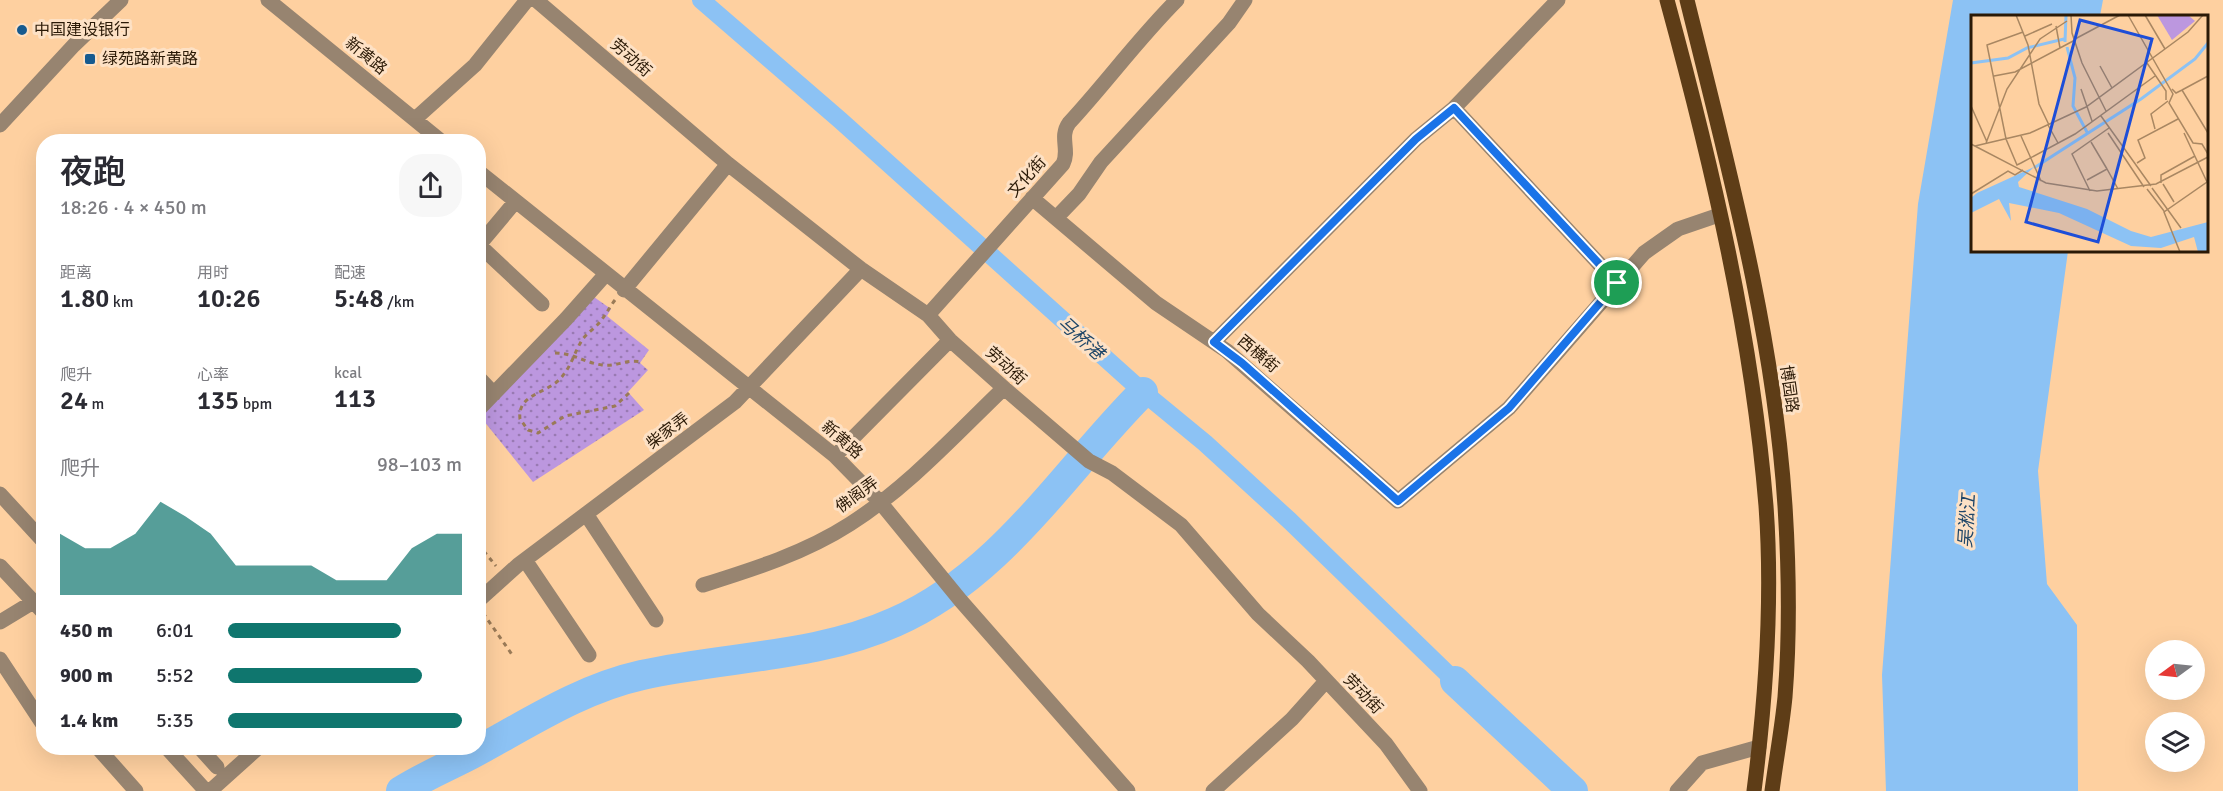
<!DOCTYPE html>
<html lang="zh">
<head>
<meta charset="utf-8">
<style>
  :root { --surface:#fff; --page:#f7f7f7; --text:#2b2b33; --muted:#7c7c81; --accent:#0f766e }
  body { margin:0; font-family:Signika,"Noto Sans SC",sans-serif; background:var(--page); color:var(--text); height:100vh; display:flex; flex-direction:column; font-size:22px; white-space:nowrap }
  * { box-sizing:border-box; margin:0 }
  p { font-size:20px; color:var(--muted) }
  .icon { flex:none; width:33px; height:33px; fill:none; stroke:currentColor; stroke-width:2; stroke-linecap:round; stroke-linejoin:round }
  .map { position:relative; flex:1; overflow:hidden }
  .sheet { position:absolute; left:36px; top:134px; width:450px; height:621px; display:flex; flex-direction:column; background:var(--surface); border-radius:24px; box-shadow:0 6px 24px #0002 }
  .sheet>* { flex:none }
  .needle { width:39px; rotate:255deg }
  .buttons { position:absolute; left:2145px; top:640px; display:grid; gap:12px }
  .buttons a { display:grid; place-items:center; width:60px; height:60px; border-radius:50%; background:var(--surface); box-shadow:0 6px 24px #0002; font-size:30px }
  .pin { position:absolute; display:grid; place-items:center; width:51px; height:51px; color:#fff; margin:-26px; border:3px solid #fff; border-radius:50%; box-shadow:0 2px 6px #0007 }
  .round { display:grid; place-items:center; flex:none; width:63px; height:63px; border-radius:24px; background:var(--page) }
  .summary { display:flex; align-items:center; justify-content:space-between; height:102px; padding:0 24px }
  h1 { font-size:33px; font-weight:600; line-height:45px }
  .stats { display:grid; grid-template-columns:repeat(3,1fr); gap:9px; height:102px; padding:6px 24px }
  .stats div { display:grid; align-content:center }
  .stats b { font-size:26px; font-weight:600 }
  .stats small { font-size:16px; font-weight:400 }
  .stats p { font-size:16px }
  .chart { height:168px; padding:12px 24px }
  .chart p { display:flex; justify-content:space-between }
  .chart svg { width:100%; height:108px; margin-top:6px; fill:var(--accent); opacity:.7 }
  ul { padding:0 24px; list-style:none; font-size:20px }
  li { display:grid; grid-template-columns:96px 72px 1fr; align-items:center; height:45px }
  li i { height:15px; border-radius:8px; background:var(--accent) }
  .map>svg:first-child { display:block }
  .garden { fill:url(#garden-dots) }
  .water { fill:#8cc2f4 }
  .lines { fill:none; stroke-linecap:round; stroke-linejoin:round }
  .canal { stroke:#8cc2f4; stroke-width:18 }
  .river { stroke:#8cc2f4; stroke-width:30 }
  .path { stroke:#9a7a57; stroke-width:3; stroke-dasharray:4.5 4.5; stroke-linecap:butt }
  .minor { stroke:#978470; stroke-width:15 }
  .major { stroke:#5e3d17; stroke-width:15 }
  .route-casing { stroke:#fff; stroke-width:12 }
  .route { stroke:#1a73e8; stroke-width:8 }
  .poi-dot { fill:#165a8f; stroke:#fde1c5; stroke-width:2 }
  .labels { text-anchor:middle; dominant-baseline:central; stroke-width:6; stroke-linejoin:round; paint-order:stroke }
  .poi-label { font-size:16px; fill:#2a1906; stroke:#fde1c5; text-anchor:start }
  .street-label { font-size:16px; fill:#2a1906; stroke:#fde1c5 }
  .water-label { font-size:18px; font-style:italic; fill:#1f4668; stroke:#fde1c5 }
  .inset-river { fill:none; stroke:#8cc2f4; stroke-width:3 }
  .inset-road { fill:none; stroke:#a98762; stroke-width:1.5 }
  .view { fill:#1d4ed8; fill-opacity:0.15; stroke:#1d4ed8; stroke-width:3 }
  .inset-edge { fill:none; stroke:#2a1906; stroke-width:3 }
</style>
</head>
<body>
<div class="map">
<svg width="2223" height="791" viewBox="0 0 2223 791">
  <defs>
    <pattern id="garden-dots" width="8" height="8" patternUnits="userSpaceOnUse" patternTransform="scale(1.5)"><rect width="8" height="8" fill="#bc97df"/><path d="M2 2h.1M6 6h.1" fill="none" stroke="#997ab3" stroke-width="1.8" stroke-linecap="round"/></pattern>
  </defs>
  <rect width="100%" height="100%" fill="#fed0a0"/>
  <path class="garden" d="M594 297 611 309 607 316 649 350 640 363 648 370 628 392 644 410 533 482 479 415Z"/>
  <path class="water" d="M1953 0H2103L2100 16H1972V250L2068 251 2038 471 2047 584 2077 625 2078 791H1886L1882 675 1918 204Z"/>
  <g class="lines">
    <path class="canal" d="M701 0 840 120 1143 392 1205 443 1290 521 1455 681"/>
    <path class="river" d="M1455 681 1573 791
      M401 791C423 777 447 767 470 755 526 725 579 689 642 675 726 656 815 658 895 622 1002 575 1063 472 1143 392"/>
    <path class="path" d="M615 300C609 308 605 316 599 323 594 329 587 333 582 340 574 353 571 368 559 380 544 394 517 395 520 419L528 430 538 433 565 416 615 406 629 393
      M555 353C573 353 586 363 602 365 616 367 626 359 641 362
      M478 544 496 566
      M483 613 513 656"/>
    <path class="minor" d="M268 0 441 141
      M536 0 728 164 861 269 928 315 950 340 1004 388 1089 461 1112 473 1181 525 1258 614 1308 661 1386 744 1420 791
      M1558 0 1454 108 1617 283
      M415 119 475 65 527 0
      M0 125 74 45 121 0
      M478 171 835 456 880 502 961 601 1128 791
      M1032 198 1156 303 1227 351 1398 501 1509 408 1644 253 1678 229 1719 215
      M515 202 479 245 542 304
      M1056 218 1079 194 1101 162 1229 23 1245 0
      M624 290 728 164
      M928 315 1063 164C1070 150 1059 137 1069 123 1106 83 1138 39 1177 0
      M1214 342 1416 139 1454 108
      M478 377 494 394
      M478 410 566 319 605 275
      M835 456 950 340
      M0 494 44 542
      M586 514 656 620
      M525 560 589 655
      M0 566 44 613
      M703 585C754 569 805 553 850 524 908 487 955 435 1004 388
      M478 601 518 565 735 402 861 269
      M0 622 33 602
      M0 659 42 723
      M97 747 136 791
      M166 747 206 791
      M199 747 217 767
      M210 791 259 747
      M1213 791 1292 719 1326 681
      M1677 791 1702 763 1759 747"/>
    <path class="major" d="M1667 0C1712 165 1752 335 1766 506 1773 601 1766 697 1754 791
      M1687 0C1728 166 1774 335 1785 506 1789 569 1790 634 1785 697 1782 728 1776 760 1772 791"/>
  </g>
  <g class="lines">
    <g class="route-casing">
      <path id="route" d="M1454 108 1617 283 1509 408 1398 501 1242 363 1214 342 1416 139Z"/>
    </g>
    <use href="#route" class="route"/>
  </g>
  <g class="poi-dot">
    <circle cx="22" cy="30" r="6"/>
    <rect x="84" y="53" width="12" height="12" rx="3"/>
  </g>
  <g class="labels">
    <g class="poi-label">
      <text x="34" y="30">中国建设银行</text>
      <text x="102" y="59">绿苑路新黄路</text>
    </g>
    <g class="street-label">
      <text transform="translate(366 56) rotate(39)">新黄路</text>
      <text transform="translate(631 58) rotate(41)">劳动街</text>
      <text transform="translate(1027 177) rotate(-48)">文化街</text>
      <text transform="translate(1258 354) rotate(40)">西横街</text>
      <text transform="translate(1006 366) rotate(42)">劳动街</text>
      <text transform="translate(1789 389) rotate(82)">博园路</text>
      <text transform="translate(668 431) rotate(-37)">柴家弄</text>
      <text transform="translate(842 440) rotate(41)">新黄路</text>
      <text transform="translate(857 495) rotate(-36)">佛阁弄</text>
      <text transform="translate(1363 694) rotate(46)">劳动街</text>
    </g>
    <g class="water-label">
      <text transform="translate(1081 338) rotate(42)">马桥港</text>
      <text transform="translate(1967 521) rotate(-86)">吴淞江</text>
    </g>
  </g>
  <g transform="translate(1971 15)">
    <rect width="237" height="237" fill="#fed0a0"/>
    <path d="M186 0H217L224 6 201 25Z" fill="#bc97df"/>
    <path d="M63 152 47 167 48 172 116 194 160 216 180 222 237 207V237H227L223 222 190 233 160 231 88 198 38 188 40 206 28 184 0 198V183L6 178Z" fill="#8cc2f4"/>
    <path class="inset-river" d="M94 27 95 0M96 32 104 63 102 91 117 119M0 48 37 43 56 33 93 24M83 140 170 84 224 44 237 28M63 153 83 140"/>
    <path class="inset-road" d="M45 0 57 30 68 89 78 110M100 0 101 18 111 48 135 96M157 0 202 79 198 88 222 128 231 129 237 139M174 0 194 34M85 11 89 33M54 21 81 9M104 24 149 0M176 48 195 76V85M129 51 141 73M23 61 44 57 104 25M110 74 121 106M201 74 205 78 211 75 237 118M211 75 237 61M0 91 16 127M130 101 180 171M77 110 87 128M184 114 180 99 197 86M137 118 173 172M50 121 70 166M120 127 136 154M15 128 36 74 69 24 96 6M0 129 75 168 126 176 185 169 237 142M4 131 59 118 115 92 217 17 232 0M50 148 46 150 35 124 16 30 52 17M50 148 104 119 184 61M166 148 174 143 167 125 207 104M116 165 136 154 147 174M190 168V160L224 141M192 169 203 187M181 173 210 213M176 174 193 196M119 176 101 139 138 113M0 179 37 156 44 160 52 155M209 237 193 197 236 167 213 118"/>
    <path class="view" d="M109 5 181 24 127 227 55 207Z"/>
    <rect width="237" height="237" class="inset-edge"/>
  </g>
</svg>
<div class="buttons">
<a><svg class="needle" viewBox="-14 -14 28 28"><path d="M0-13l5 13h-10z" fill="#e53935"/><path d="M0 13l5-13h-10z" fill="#7c7c81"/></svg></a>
<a><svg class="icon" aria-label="layers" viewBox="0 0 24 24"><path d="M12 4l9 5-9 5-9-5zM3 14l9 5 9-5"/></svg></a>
</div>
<div class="pin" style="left:1617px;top:283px;background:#1e9e55"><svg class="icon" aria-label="arrive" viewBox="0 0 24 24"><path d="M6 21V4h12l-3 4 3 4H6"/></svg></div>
<section class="sheet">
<div class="summary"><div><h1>夜跑</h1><p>18:26 · 4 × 450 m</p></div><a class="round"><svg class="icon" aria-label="share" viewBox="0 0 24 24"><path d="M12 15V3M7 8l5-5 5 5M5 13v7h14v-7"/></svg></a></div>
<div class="stats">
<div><p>距离</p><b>1.80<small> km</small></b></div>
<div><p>用时</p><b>10:26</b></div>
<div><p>配速</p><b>5:48<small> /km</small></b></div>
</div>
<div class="stats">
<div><p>爬升</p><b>24<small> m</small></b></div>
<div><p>心率</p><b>135<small> bpm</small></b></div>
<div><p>kcal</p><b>113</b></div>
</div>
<div class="chart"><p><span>爬升</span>98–103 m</p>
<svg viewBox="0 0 160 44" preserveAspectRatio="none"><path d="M0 44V19L10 25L20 25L30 19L40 6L50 12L60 19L70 32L80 32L90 32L100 32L110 38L120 38L130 38L140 25L150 19L160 19V44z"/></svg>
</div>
<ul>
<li><b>450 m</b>6:01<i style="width:74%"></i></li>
<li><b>900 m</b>5:52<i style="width:83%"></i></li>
<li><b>1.4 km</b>5:35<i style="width:100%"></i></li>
</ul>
</section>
</div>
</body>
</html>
